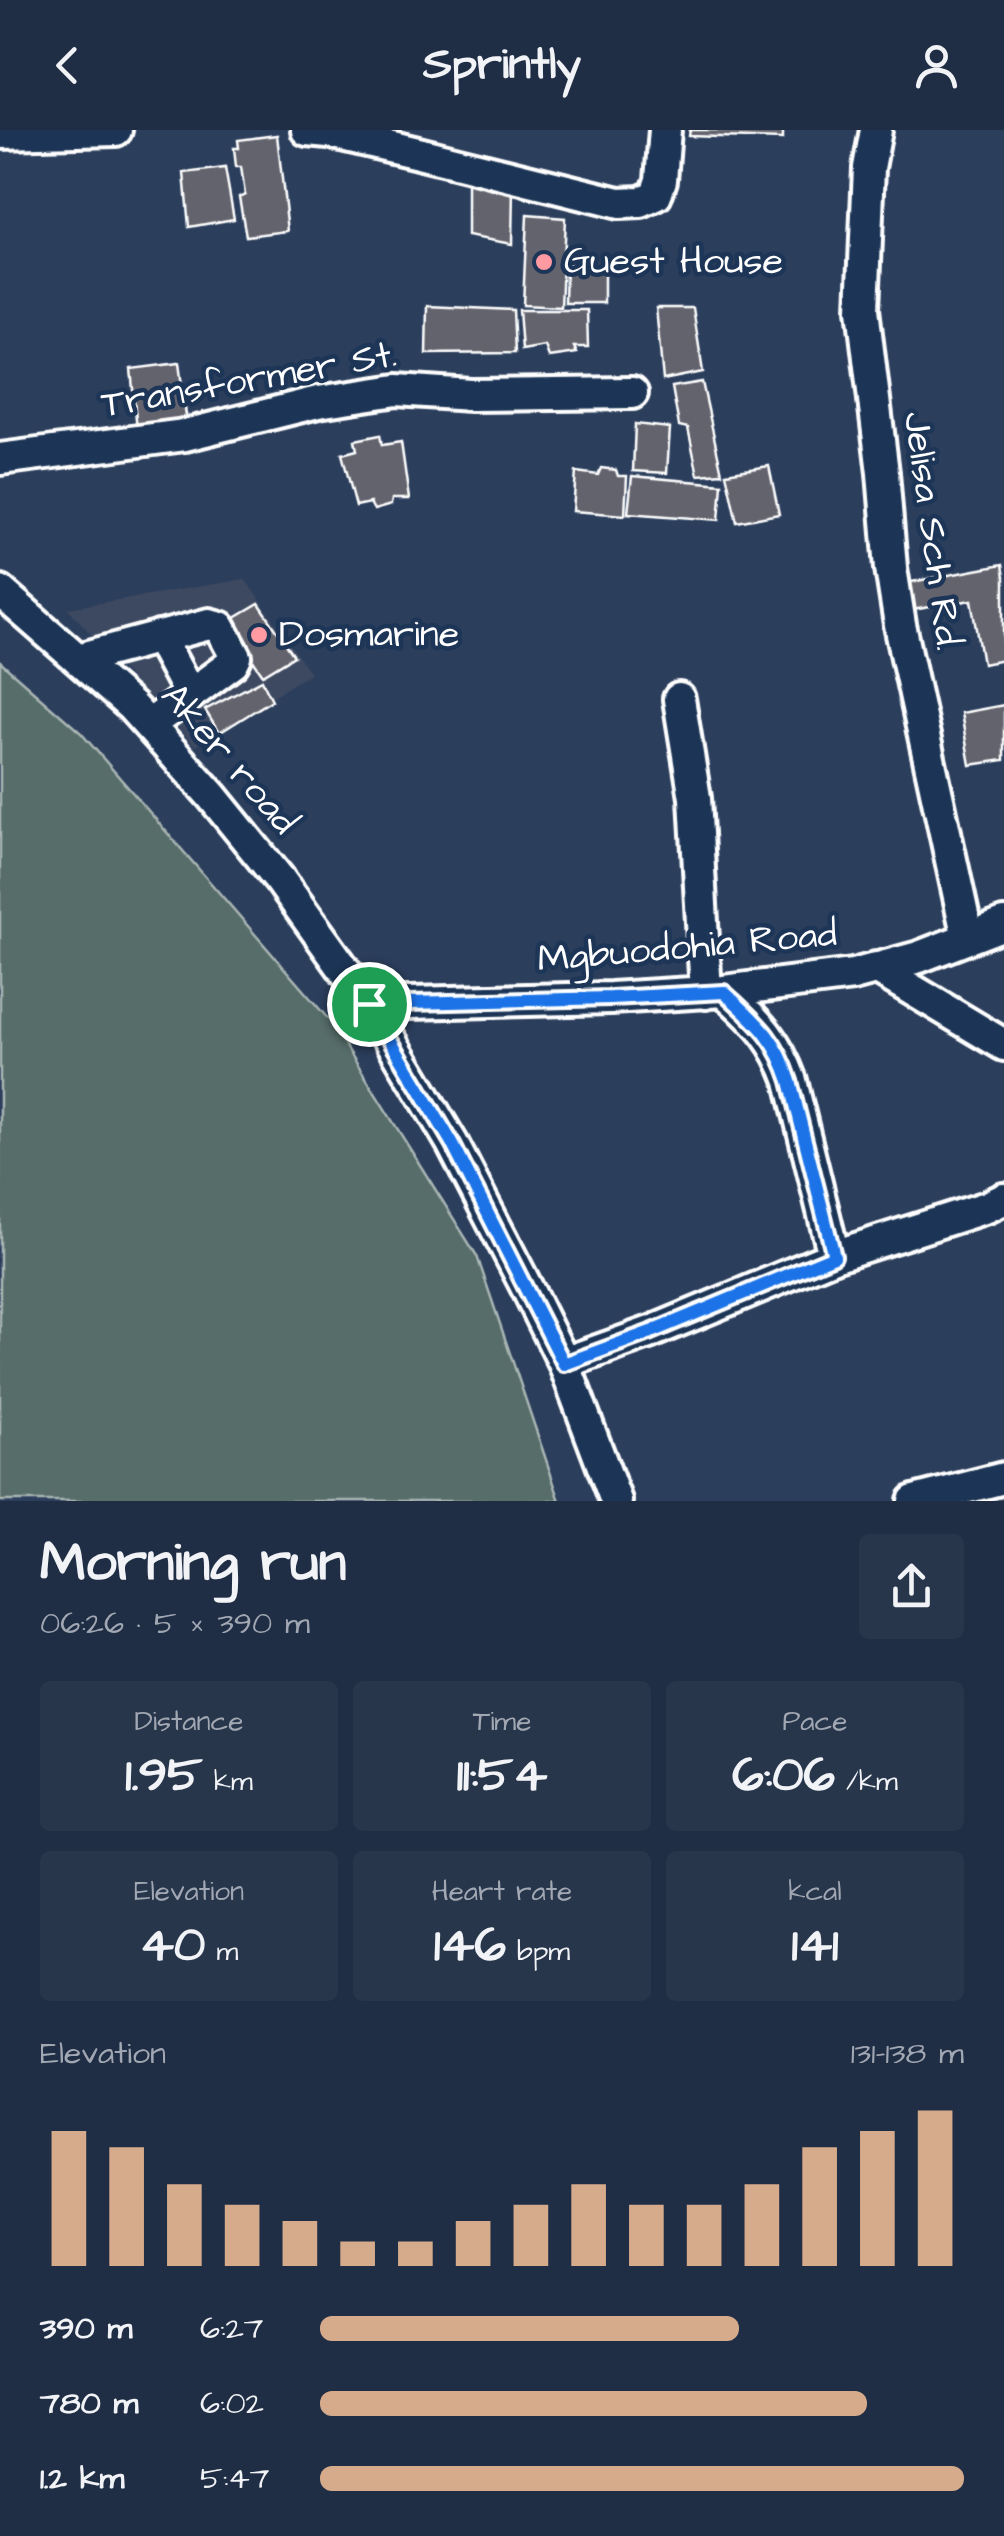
<!DOCTYPE html>
<html lang="en">
<head>
<meta charset="utf-8">
<style>
  :root { --surface:#202e45; --page:#28364c; --text:#f1f3f6; --muted:#a2a8b3; --accent:#d6ab8b }
  body { margin:0; font-family:"Architects Daughter",sans-serif; background:var(--page); color:var(--text); height:100vh; display:flex; flex-direction:column; font-size:38px; white-space:nowrap }
  * { box-sizing:border-box; margin:0 }
  p { font-size:32px; color:var(--muted) }
  .icon { flex:none; width:55px; height:55px; fill:none; stroke:currentColor; stroke-width:2; stroke-linecap:round; stroke-linejoin:round }
  .map { position:relative; height:1371px; overflow:hidden }
  .details { display:flex; flex-direction:column; background:var(--surface); flex:1 }
  .details>* { flex:none }
  .pin { position:absolute; display:grid; place-items:center; width:85px; height:85px; color:#fff; margin:-42px; border:5px solid #fff; border-radius:50%; box-shadow:0 2px 10px #0007 }
  .round { display:grid; place-items:center; flex:none; width:105px; height:105px; border-radius:10px; background:var(--page) }
  .head { display:flex; align-items:center; justify-content:space-between; height:170px; padding:0 40px }
  h1 { font-size:55px; font-weight:800; line-height:75px }
  .metrics { display:grid; grid-template-columns:repeat(3,1fr); gap:15px; height:170px; padding:10px 40px }
  .metrics div { display:grid; align-content:center; border-radius:10px; background:var(--page); text-align:center }
  .metrics b { font-size:50px; font-weight:800 }
  .metrics small { font-size:28px; font-weight:400 }
  .metrics p { font-size:28px }
  .chart { height:280px; padding:20px 40px }
  .chart p { display:flex; justify-content:space-between }
  .chart svg { width:100%; height:180px; margin-top:10px; stroke:var(--accent); stroke-width:6 }
  ul { padding:0 40px; list-style:none; font-size:32px }
  li { display:grid; grid-template-columns:160px 120px 1fr; align-items:center; height:75px }
  li i { height:25px; border-radius:12px; background:var(--accent) }
  header { display:flex; justify-content:space-between; align-items:center; height:130px; padding:0 40px; background:var(--surface); font-size:45px; font-weight:800 }
  .map>svg:first-child { display:block }
  .built { fill:#3c4961 }
  .green { fill:#566d69; stroke:#aab6b4; stroke-width:2.5 }
  .building { fill:#64646e; stroke:#fff; stroke-width:2.5 }
  .lines { fill:none; stroke-linecap:round; stroke-linejoin:round }
  .minor-casing { stroke:#fff; stroke-width:38 }
  .minor { stroke:#1d3557; stroke-width:30 }
  .route-casing { stroke:#fff; stroke-width:20 }
  .route { stroke:#1a73e8; stroke-width:12 }
  .poi-dot { fill:#ff9aa2; stroke:#1d3557; stroke-width:4 }
  .labels { text-anchor:middle; dominant-baseline:central; stroke-width:9; stroke-linejoin:round; paint-order:stroke }
  .poi-label { font-size:38px; fill:#fff; stroke:#1d3557; text-anchor:start }
  .street-label { font-size:38px; fill:#fff; stroke:#1d3557 }
</style>
</head>
<body>
<header><svg class="icon" aria-label="back" viewBox="0 0 24 24"><path d="M15 5l-7 7 7 7"/></svg>Sprintly<svg class="icon" aria-label="person" viewBox="0 0 24 24"><circle cx="12" cy="8" r="4"/><path d="M4 21q1-7 8-7t8 7"/></svg></header>
<div class="map">
<svg width="1004" height="1371" viewBox="0 0 1004 1371">
  <rect width="100%" height="100%" fill="#2b3e5c"/>
  <filter id="ink" filterUnits="userSpaceOnUse"><feTurbulence type="fractalNoise" baseFrequency=".01" numOctaves="2"/><feDisplacementMap in="SourceGraphic" scale="20" xChannelSelector="R" yChannelSelector="G"/><feConvolveMatrix kernelMatrix="1 2 1 2 8 2 1 2 1" color-interpolation-filters="sRGB"/></filter>
  <g filter="url(#ink)">
    <path class="built" d="M245 449 310 543 195 616 135 554 68 478Z"/>
    <path class="green" d="M0 532 81 603 330 891 477 1126 560 1371H0Z"/>
    <path class="building" d="M690 0H783V9L689 6Z
      M277 5 288 101 246 106 239 67 245 64 241 37H236L234 18H239L238 10Z
      M225 38 234 89 189 97 184 43Z
      M467 53 513 57 512 114 467 106Z
      M527 85 565 88 561 177 523 175Z
      M566 133H579V140H604V173H565Z
      M427 176 513 180 515 223 426 224Z
      M656 178H693L703 242 663 250Z
      M519 180H587L588 217H574L577 223 549 227 545 216 522 220Z
      M179 233 187 293 137 300 131 239Z
      M702 252 722 343 698 345 688 298 679 296 672 257Z
      M635 294 670 298 667 343 633 341Z
      M380 305 382 315 401 312 409 369H392L391 375 374 380 370 373 356 376 342 324 357 320 355 310Z
      M769 336 779 384 737 392 726 343Z
      M601 338 616 340 618 346H627L625 385 573 381 576 342 598 345Z
      M632 346 722 354 719 390 628 383Z
      M1002 435 1004 447V530L983 534 972 470 912 480 906 453Z
      M259 474 294 526 263 545 252 529 247 532 230 491Z
      M262 550 272 570 219 603 205 580Z
      M1004 575V630L970 635 961 583Z"/>
    <g class="lines">
      <g class="minor-casing">
        <path id="minor" d="M307 0 329 2 418 23 619 73 641 72 656 65 661 50 665 0
          M876 0 869 38 863 179 883 343 891 438 900 495 968 808
          M0 3 116 0
          M0 329 185 305 318 272 397 260 471 265 632 263
          M0 461 131 576 211 665 280 750 369 874 452 1013 527 1158 564 1233 616 1371
          M159 507 190 565
          M78 529 209 494 220 497 236 527 233 533 149 595
          M679 569 695 668 706 863
          M876 838 1004 915
          M724 861C757 892 775 907 791 951L834 1126
          M369 874 611 868 724 861 853 845 919 827 1004 794
          M564 1233 651 1202 834 1126 987 1077 1004 1069
          M914 1371 1004 1348"/>
      </g>
      <use href="#minor" class="minor"/>
    </g>
  </g>
  <g class="lines" filter="url(#ink)">
    <g class="route-casing">
      <path id="route" d="M724 862C756 892 776 907 790 951L834 1126 651 1202 564 1234 452 1013 369 874 611 868Z"/>
    </g>
    <use href="#route" class="route"/>
  </g>
  <g class="poi-dot">
    <circle cx="544" cy="132" r="10"/>
    <circle cx="259" cy="505" r="10"/>
  </g>
  <g class="labels">
    <g class="poi-label">
      <text x="564" y="132">Guest House</text>
      <text x="279" y="505">Dosmarine</text>
    </g>
    <g class="street-label">
      <text transform="translate(249 250) rotate(-10)">Transformer St.</text>
      <text transform="translate(932 401) rotate(82)">Jelisa Sch Rd.</text>
      <text transform="translate(229 629) rotate(49)">Aker road</text>
      <text transform="translate(687 817) rotate(-5)">Mgbuodohia Road</text>
    </g>
  </g>
</svg>
<div class="pin" style="left:369px;top:874px;background:#1e9e55"><svg class="icon" aria-label="arrive" viewBox="0 0 24 24"><path d="M6 21V4h12l-3 4 3 4H6"/></svg></div>
</div>
<section class="details">
<div class="head"><div><h1>Morning run</h1><p>06:26 · 5 × 390 m</p></div><a class="round"><svg class="icon" aria-label="share" viewBox="0 0 24 24"><path d="M12 15V3M7 8l5-5 5 5M5 13v7h14v-7"/></svg></a></div>
<div class="metrics">
<div><p>Distance</p><b>1.95<small> km</small></b></div>
<div><p>Time</p><b>11:54</b></div>
<div><p>Pace</p><b>6:06<small> /km</small></b></div>
</div>
<div class="metrics">
<div><p>Elevation</p><b>40<small> m</small></b></div>
<div><p>Heart rate</p><b>146<small> bpm</small></b></div>
<div><p>kcal</p><b>141</b></div>
</div>
<div class="chart"><p><span>Elevation</span>131–138 m</p>
<svg viewBox="0 0 160 44" preserveAspectRatio="none"><path d="M5 44V11M15 44V15M25 44V24M35 44V29M45 44V33M55 44V38M65 44V38M75 44V33M85 44V29M95 44V24M105 44V29M115 44V29M125 44V24M135 44V15M145 44V11M155 44V6"/></svg>
</div>
<ul>
<li><b>390 m</b>6:27<i style="width:65%"></i></li>
<li><b>780 m</b>6:02<i style="width:85%"></i></li>
<li><b>1.2 km</b>5:47<i style="width:100%"></i></li>
</ul>
</section>
</body>
</html>
